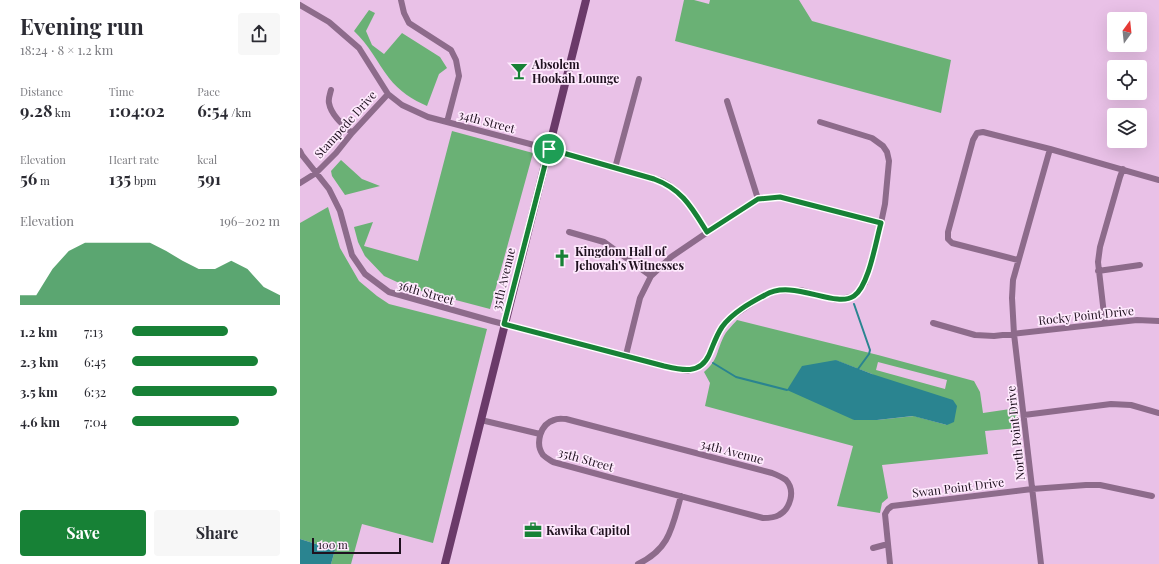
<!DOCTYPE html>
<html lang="en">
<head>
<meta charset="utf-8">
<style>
  :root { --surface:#fff; --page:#f7f7f7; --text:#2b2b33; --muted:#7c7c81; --accent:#178136 }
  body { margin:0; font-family:"Playfair Display",serif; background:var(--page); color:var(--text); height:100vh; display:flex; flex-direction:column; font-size:15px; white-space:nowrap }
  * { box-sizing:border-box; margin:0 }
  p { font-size:13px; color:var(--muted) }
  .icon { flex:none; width:22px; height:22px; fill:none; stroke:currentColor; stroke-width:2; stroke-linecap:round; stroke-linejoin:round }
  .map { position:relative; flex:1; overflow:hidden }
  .drawer { display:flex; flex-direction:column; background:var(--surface); width:300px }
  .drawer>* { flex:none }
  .needle { width:26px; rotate:15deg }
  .buttons { position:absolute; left:807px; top:12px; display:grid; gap:8px }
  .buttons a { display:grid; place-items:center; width:40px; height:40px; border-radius:4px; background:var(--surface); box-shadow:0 4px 16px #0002; font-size:20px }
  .scale { position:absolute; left:12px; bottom:10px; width:89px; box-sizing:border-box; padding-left:4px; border:2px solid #1f111f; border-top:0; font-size:11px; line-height:14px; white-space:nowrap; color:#1f111f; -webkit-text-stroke:3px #fee9fd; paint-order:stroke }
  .pin { position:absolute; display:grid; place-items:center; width:34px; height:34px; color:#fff; margin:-17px; border:2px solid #fff; border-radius:50%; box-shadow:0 1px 4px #0007 }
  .round { display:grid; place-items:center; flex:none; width:42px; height:42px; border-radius:4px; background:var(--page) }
  .head { display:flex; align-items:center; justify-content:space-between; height:68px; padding:0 20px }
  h1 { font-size:22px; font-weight:700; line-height:30px }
  .figures { display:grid; grid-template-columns:repeat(3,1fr); gap:6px; height:68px; padding:4px 20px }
  .figures div { display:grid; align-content:center }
  .figures b { font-size:17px; font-weight:700 }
  .figures small { font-size:11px; font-weight:400 }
  .figures p { font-size:11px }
  .chart { height:112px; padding:8px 20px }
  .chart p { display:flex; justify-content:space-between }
  .chart svg { width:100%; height:72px; margin-top:4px; fill:var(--accent); opacity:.7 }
  .action { display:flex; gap:8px; margin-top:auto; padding:8px 20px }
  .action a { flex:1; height:46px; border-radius:4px; background:var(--accent); color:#fff; font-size:16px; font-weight:700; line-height:46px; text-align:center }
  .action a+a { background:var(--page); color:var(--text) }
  ul { padding:0 20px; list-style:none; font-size:13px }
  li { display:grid; grid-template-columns:64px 48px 1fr; align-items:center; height:30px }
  li i { height:10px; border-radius:5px; background:var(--accent) }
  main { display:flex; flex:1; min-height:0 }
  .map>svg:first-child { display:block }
  .green { fill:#6ab175; fill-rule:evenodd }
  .water { fill:#2a8490 }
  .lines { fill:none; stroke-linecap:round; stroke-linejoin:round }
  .stream { stroke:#2a8490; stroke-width:2 }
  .minor { stroke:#8d6b8b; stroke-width:6 }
  .secondary { stroke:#6a3a69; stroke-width:8 }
  .route-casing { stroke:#fff; stroke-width:8 }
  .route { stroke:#178136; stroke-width:5 }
  .labels { text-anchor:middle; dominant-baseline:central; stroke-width:3.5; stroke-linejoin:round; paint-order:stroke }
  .poi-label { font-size:12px; font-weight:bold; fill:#1f111f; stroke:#fee9fd; text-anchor:start }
  .street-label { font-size:12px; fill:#1f111f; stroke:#fee9fd }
</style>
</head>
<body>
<main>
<section class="drawer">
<div class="head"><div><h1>Evening run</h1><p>18:24 · 8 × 1.2 km</p></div><a class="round"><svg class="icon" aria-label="share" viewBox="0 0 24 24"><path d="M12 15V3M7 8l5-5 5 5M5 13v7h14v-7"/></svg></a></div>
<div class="figures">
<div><p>Distance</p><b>9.28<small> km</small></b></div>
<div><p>Time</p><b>1:04:02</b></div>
<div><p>Pace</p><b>6:54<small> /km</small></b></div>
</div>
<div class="figures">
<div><p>Elevation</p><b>56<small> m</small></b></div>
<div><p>Heart rate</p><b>135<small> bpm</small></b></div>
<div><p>kcal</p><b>591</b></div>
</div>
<div class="chart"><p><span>Elevation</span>196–202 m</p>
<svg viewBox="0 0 160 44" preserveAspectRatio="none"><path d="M0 44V38L10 38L20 22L30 11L40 6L50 6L60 6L70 6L80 6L90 11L100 17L110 22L120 22L130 17L140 22L150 33L160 38V44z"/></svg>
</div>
<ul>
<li><b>1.2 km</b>7:13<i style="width:65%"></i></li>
<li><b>2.3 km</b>6:45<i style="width:85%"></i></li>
<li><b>3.5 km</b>6:32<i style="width:98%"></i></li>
<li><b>4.6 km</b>7:04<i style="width:72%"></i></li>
</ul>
<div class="action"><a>Save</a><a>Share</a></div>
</section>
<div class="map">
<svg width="859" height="564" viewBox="0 0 859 564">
  <rect width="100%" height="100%" fill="#e9c1e7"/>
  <path class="green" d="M384 0H394L409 4 410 0H499L512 21 651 60 641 113 375 41Z
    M69 10 75 13 66 31 72 45 84 54 102 33 140 57 147 68 139 74 127 106C113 100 99 91 89 78 77 62 69 45 54 31Z
    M152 131 233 153 190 309 110 288 84 276 65 256 58 242 54 227 73 222 64 246 118 261Z
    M41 160 62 179 80 186 45 195 32 176 31 171Z
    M28 207 40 248 59 281 77 296 89 304 187 329 133 543 62 524 51 564H31L35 550 0 539V223Z
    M437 320 578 355 674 381 680 392 683 413 717 408 719 428 685 431 688 454 582 465 588 498 582 503 580 513 537 506 553 446 405 406 410 383 404 372C418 360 416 353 423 338 426 331 432 326 437 320ZM535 360 572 374 647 425 614 416 577 420H554ZM578 362 647 380 645 389 576 370Z"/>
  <path class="water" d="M536 360 572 374 653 400 657 406 654 422 647 425 613 416 577 420H554L487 390 502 366Z
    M0 539 35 550 31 564H0Z"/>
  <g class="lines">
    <path class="stream" d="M554 304 570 350 569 354 558 369
      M413 363 436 377 487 390"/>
    <path class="minor" d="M101 0 104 13 109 23 151 50 156 60 159 76 147 122
      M0 5 29 22 59 48 88 94 102 105 128 117 249 149 362 181C384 192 394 212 407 232
      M31 90C30 94 28 99 29 103 31 115 43 125 52 133
      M427 101 458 199
      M0 151 2 155 29 189 40 211 52 255 65 274 89 292 192 321 381 370 388 371 403 364 409 356 413 344 421 328 430 318 467 293 476 291 500 290 537 300 555 296 565 283 581 223 585 204 589 161 587 152 583 146 572 138 520 122
      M315 168 339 79
      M0 183 16 173 36 153 52 133 88 94
      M269 232 304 242 351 276
      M718 260 652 243 648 239V232L673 140 677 133 683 132 750 149
      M798 271 840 265
      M633 323 675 335 694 336 837 320 859 321
      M805 323 798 262 800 247 820 177 823 169
      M326 355 340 298 351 276 371 257 446 206 458 199 480 197 581 223
      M724 415 811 404 831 405 859 413
      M266 419 472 473C477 475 482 477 486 480 496 491 490 509 479 515 474 518 469 518 463 518L312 478 253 462C250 460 246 458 243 455 235 444 240 424 254 420 258 418 262 419 266 419Z
      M181 420 240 434
      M573 548 588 544
      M338 564C370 549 372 527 381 496
      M590 564 585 514 588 509 592 506 732 489 786 485H800L852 496
      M741 564 714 334 712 298 713 280 750 149 859 180"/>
    <path class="secondary" d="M145 564 286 0"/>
  </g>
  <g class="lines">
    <g class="route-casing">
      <path id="route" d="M249 149 354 179C382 189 392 208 407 232L458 199 480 197 581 223C576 240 569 286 554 296 535 309 492 278 465 295 450 303 432 313 422 327 416 336 413 346 409 355 400 375 381 370 364 366L204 324Z"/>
    </g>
    <use href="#route" class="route"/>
  </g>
  <defs>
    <g id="bar-bare" transform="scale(1.38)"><path d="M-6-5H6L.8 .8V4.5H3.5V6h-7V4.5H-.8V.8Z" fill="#178136" stroke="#fee9fd" stroke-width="2.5" paint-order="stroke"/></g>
    <g id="church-bare" transform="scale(1.38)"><path d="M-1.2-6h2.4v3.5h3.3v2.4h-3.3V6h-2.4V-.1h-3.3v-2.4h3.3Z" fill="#178136" stroke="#fee9fd" stroke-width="2.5" paint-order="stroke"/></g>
    <g id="office-bare" transform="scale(1.38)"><path d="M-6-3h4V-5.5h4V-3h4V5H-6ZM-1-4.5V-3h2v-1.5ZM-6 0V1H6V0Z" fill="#178136" stroke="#fee9fd" stroke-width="2.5" paint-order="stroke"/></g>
  </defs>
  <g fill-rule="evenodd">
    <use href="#bar-bare" x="219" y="71"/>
    <use href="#church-bare" x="262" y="258"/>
    <use href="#office-bare" x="233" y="530"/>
  </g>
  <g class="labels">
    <g class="poi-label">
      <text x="232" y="64">Absolem<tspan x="232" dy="14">Hookah Lounge</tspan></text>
      <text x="275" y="251">Kingdom Hall of<tspan x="275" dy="14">Jehovah's Witnesses</tspan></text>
      <text x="246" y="530">Kawika Capitol</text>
    </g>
    <g class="street-label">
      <text transform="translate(187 121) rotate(15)">34th Street</text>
      <text transform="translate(45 124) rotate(-48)">Stampede Drive</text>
      <text transform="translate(203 279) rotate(-76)">35th Avenue</text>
      <text transform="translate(126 292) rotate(16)">36th Street</text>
      <text transform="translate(786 315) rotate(-6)">Rocky Point Drive</text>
      <text transform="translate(715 433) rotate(-96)">North Point Drive</text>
      <text transform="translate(432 451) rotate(15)">34th Avenue</text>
      <text transform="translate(286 459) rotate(16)">35th Street</text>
      <text transform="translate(658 487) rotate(-7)">Swan Point Drive</text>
    </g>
  </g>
</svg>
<div class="buttons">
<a><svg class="needle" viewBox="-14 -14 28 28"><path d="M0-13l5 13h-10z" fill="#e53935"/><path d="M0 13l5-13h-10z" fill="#7c7c81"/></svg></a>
<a><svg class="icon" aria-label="locate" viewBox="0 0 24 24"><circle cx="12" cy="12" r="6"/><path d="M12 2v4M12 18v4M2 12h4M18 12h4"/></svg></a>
<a><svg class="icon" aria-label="layers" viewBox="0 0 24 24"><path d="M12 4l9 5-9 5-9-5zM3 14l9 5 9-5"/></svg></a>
</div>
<div class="scale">100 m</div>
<div class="pin" style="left:249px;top:149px;background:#1e9e55"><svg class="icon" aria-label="arrive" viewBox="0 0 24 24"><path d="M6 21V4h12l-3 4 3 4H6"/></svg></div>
</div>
</main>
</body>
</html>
